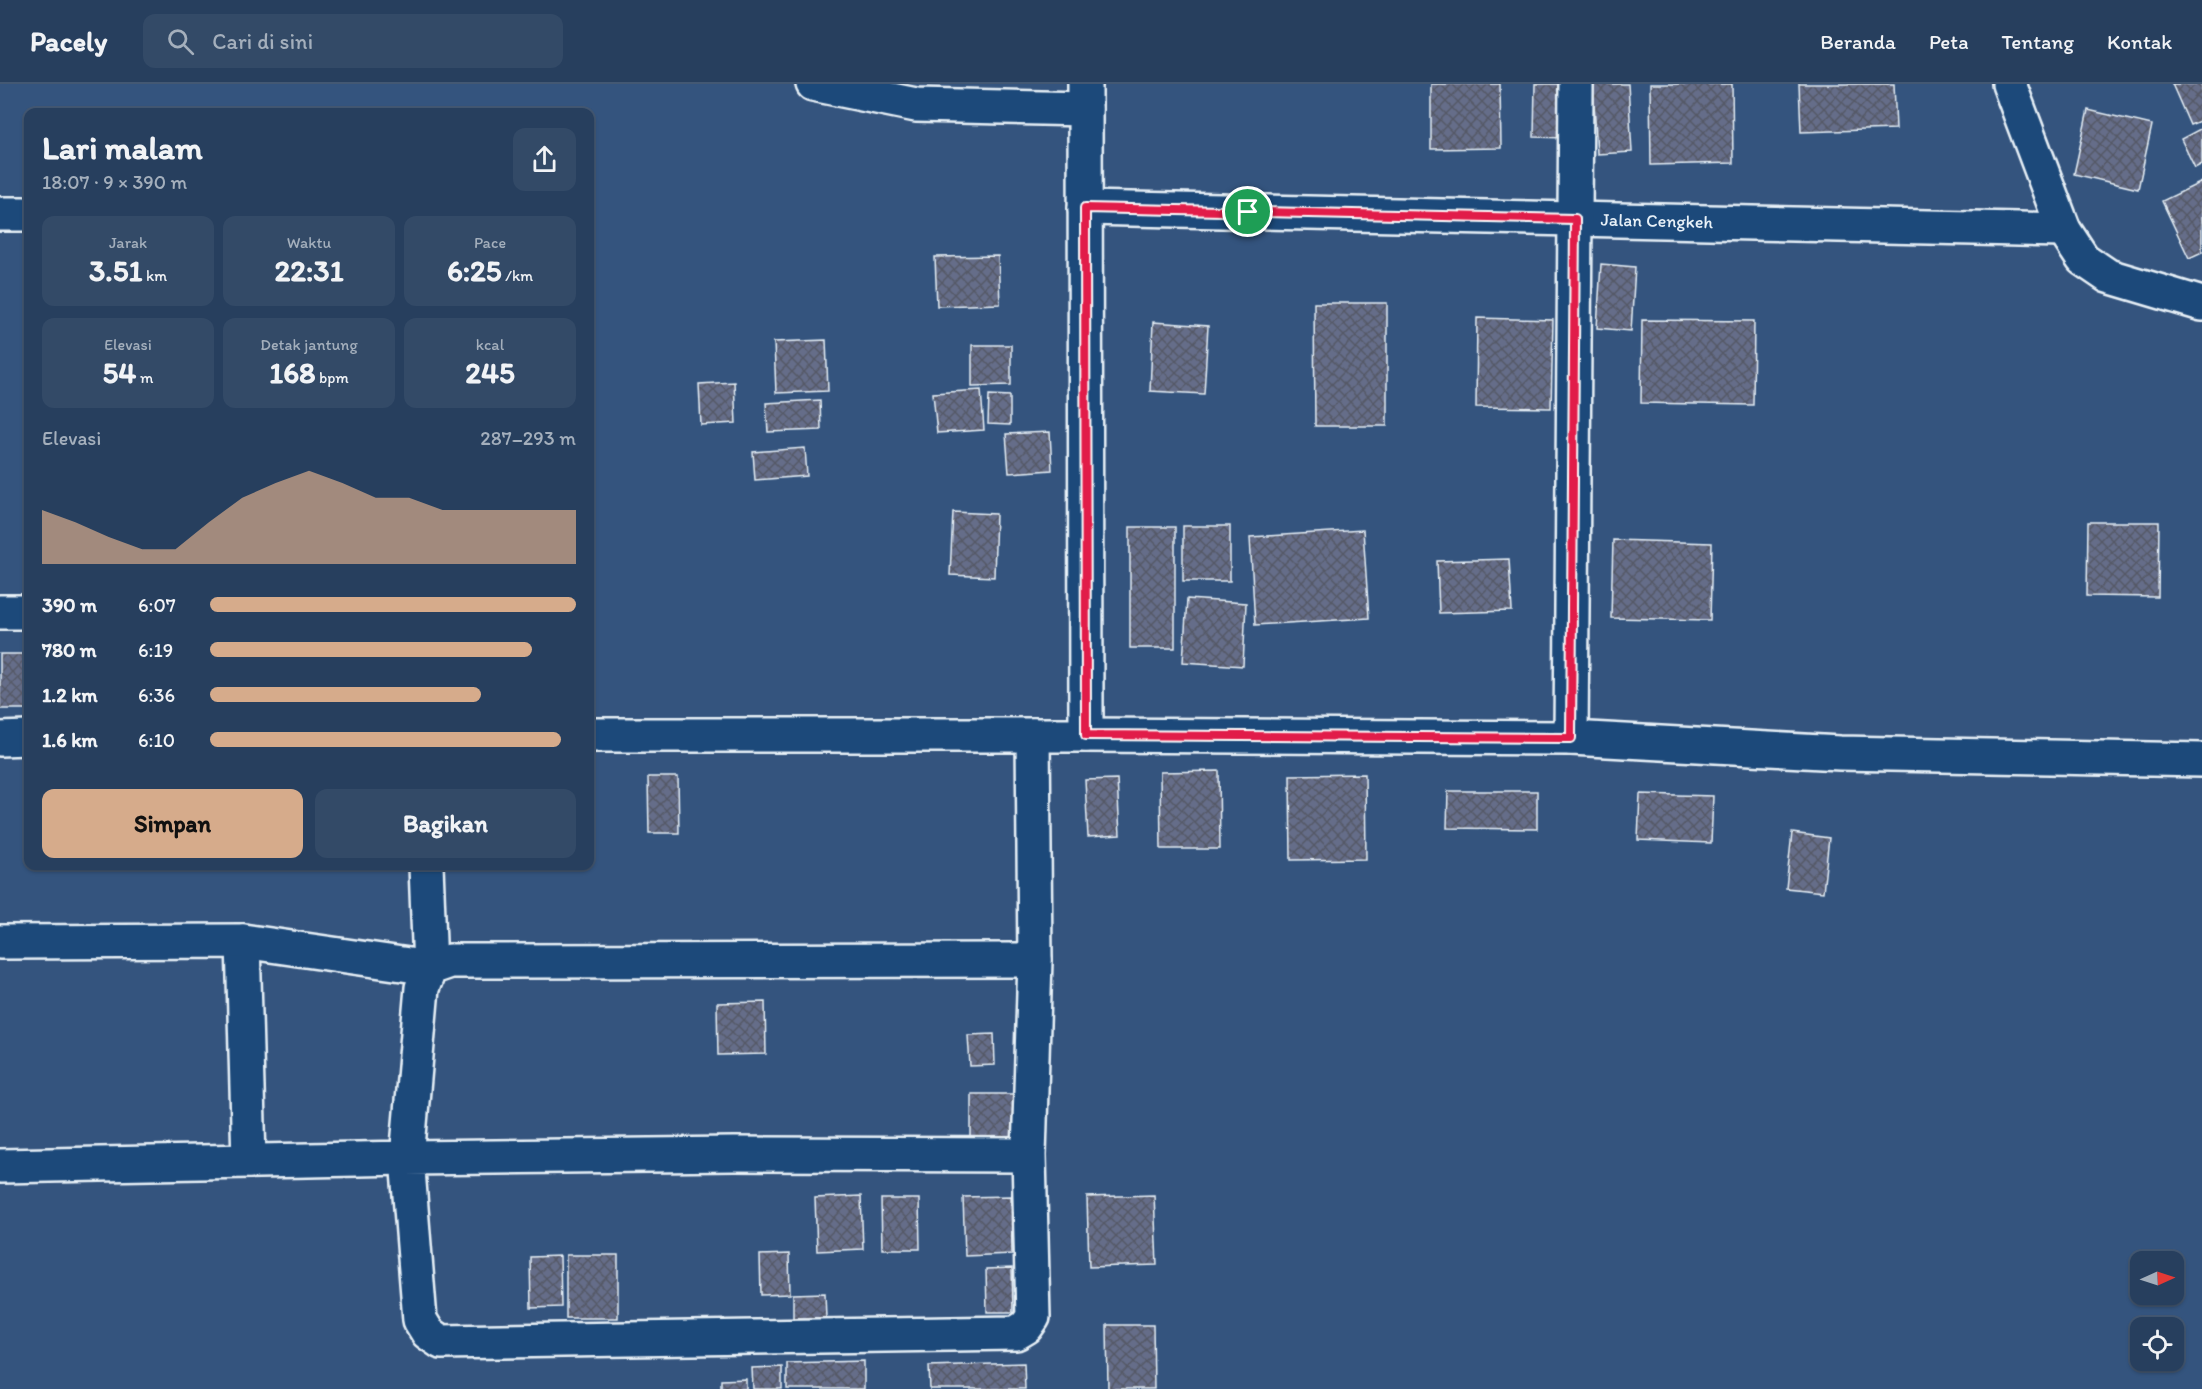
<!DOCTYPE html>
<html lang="id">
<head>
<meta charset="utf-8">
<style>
  :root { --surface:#273f5e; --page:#334a67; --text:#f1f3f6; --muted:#a4afbc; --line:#435873; --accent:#d6ab8b }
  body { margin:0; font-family:Itim,sans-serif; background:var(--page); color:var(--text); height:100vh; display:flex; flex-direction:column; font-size:22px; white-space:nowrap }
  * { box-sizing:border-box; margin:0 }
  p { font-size:20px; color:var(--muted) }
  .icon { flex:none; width:33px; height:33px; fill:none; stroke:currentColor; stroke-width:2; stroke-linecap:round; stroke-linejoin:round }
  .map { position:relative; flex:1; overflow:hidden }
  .panel { position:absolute; left:24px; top:24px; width:570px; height:762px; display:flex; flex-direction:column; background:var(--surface); border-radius:12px; box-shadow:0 2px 4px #0004,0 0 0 2px var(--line) }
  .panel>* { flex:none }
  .needle { width:39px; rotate:87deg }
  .controls { position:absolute; left:2130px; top:1167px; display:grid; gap:12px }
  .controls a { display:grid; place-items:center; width:54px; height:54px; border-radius:12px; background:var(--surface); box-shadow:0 2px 4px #0004,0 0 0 2px var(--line); font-size:30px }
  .pin { position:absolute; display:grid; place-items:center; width:51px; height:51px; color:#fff; margin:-26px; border:3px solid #fff; border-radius:50%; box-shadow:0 2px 6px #0007 }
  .round { display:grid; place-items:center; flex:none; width:63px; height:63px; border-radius:12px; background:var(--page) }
  .summary { display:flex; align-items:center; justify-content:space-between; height:102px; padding:0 18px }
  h1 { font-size:33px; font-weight:800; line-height:45px }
  .figures { display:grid; grid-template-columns:repeat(3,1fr); gap:9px; height:102px; padding:6px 18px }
  .figures div { display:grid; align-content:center; border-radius:12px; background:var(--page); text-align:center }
  .figures b { font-size:30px; font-weight:800 }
  .figures small { font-size:16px; font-weight:400 }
  .figures p { font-size:16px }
  .chart { height:168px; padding:12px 18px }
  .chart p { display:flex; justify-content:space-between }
  .chart svg { width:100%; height:108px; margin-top:6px; fill:var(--accent); opacity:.7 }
  .primary-button { display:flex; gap:12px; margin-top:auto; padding:12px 18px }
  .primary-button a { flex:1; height:69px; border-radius:12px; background:var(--accent); color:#111; font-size:24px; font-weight:800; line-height:69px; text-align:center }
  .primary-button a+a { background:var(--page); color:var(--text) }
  ul { padding:0 18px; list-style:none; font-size:20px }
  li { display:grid; grid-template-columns:96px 72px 1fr; align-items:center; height:45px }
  li i { height:15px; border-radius:8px; background:var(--accent) }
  header { display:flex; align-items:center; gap:36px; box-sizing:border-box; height:84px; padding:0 30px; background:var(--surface); border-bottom:2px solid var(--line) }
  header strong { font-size:28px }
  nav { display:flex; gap:33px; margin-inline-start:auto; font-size:21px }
  .search { width:420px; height:54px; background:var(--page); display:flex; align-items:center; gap:15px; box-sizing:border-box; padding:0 21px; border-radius:12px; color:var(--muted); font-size:22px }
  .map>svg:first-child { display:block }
  .building { fill:url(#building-cross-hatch); stroke:#e8f1f8; stroke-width:1.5 }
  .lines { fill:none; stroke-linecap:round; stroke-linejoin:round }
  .minor-casing { stroke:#e8f1f8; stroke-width:38 }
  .minor { stroke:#1f4a7a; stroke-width:33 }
  .route-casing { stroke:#fff; stroke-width:12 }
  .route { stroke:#e11d48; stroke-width:8 }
  .labels { text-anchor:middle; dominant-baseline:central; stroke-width:4.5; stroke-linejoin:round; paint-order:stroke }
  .street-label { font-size:18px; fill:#e8f1f8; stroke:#1f4a7a }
</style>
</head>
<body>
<header>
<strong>Pacely</strong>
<div class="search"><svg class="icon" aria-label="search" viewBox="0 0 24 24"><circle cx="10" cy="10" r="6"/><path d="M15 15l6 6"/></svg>Cari di sini</div>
<nav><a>Beranda</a><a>Peta</a><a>Tentang</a><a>Kontak</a></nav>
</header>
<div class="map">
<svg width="2202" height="1305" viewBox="0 0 2202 1305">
  <defs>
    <pattern id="building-cross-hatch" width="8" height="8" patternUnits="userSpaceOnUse" patternTransform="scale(1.5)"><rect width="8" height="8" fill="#656d89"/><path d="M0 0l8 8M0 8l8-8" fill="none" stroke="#545966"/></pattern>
  </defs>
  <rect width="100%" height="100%" fill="#34547e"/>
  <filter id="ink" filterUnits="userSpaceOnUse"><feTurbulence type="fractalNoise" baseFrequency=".0167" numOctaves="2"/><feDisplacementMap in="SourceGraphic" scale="12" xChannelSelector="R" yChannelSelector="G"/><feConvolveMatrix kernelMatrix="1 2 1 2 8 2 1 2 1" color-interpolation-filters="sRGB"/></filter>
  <g filter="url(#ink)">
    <path class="building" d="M1431 0H1500L1501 64 1431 65Z
      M1535 0H1569L1567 54 1534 53Z
      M1593 0H1628L1632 68 1597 70Z
      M1650 0H1732L1733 79 1651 81Z
      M1799 0H1894L1896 45 1801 48Z
      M2172 0H2202V36L2190 41Z
      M2088 26 2152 41 2138 105 2074 90Z
      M2202 44V80L2195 84 2181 55Z
      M2202 98V168L2189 174 2162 117Z
      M998 172 1000 220 937 222 935 173Z
      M1601 180 1635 183 1631 247 1597 244Z
      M1314 219H1387V342H1315Z
      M1477 234 1553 236 1551 324 1476 323Z
      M1642 236 1754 237 1753 321 1641 319Z
      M1153 238 1208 242 1204 310 1150 307Z
      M826 256 828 307 776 309 774 258Z
      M972 261H1011V301L972 302Z
      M734 298 736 339 701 341 699 300Z
      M981 306 984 346 937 349 933 309Z
      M989 311 1010 312V341L988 340Z
      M820 316 821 346 768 348 766 319Z
      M1050 348 1052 386 1009 389 1006 350Z
      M805 364 807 392 755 396 753 368Z
      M953 428 996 430 994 493 950 491Z
      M2088 438H2159L2158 513 2087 512Z
      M1183 442H1230V497H1183Z
      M1130 443H1175V564H1130Z
      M1363 446 1369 534 1255 541 1250 453Z
      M1613 456 1712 459 1710 536 1611 534Z
      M1509 475 1512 527 1439 529 1437 477Z
      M1187 515 1246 519 1243 582 1183 578Z
      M0 570H28V625H0Z
      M1219 687 1220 765H1161L1160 688Z
      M1365 690 1366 775 1291 776 1290 691Z
      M648 693H678L679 749H649Z
      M1117 695 1120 751 1088 753 1085 696Z
      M1448 707H1537V745L1447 744Z
      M1640 710 1713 712 1711 759 1638 756Z
      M1792 749 1829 754 1823 808 1786 804Z
      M765 918 766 970 718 971 717 919Z
      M994 950 995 981 970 982 968 951Z
      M971 1010H1013V1055L971 1054Z
      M1154 1111 1157 1181 1089 1183 1087 1113Z
      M861 1112 863 1165 817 1167 815 1114Z
      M1011 1112 1012 1170 965 1172 963 1113Z
      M881 1115H919L920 1165H882Z
      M789 1170 790 1210 761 1211 760 1171Z
      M566 1171H618V1234H566Z
      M560 1172 561 1223 531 1224 530 1173Z
      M1012 1184 1013 1228H987L986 1185Z
      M825 1209 826 1234H793V1210Z
      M1107 1241H1153L1154 1305H1108Z
      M864 1277V1305H787V1279Z
      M1024 1279 1025 1305H930L929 1282Z
      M782 1283V1305H753L752 1284Z
      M746 1295V1305H721V1296Z"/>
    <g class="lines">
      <g class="minor-casing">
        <g id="minor">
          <path d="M813 0 916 21 1085 25"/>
          <path d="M2009 0 2064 146 2083 175 2108 192 2202 220"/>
          <path id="s1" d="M1085 124 2064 146"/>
          <path d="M0 130H28"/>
          <path d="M0 528H28"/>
          <path d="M590 651H1086L1085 0"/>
          <path d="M1086 651 1571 654 1840 669 2202 676"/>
          <path d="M1571 654 1576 0"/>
          <path d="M0 655 28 654"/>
          <path d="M243 857 249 1077"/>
          <path d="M0 858 243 857 430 884 426 782"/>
          <path d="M1029 1071 734 1070 407 1074 420 1236 428 1249 441 1258 1016 1249 1026 1243 1033 1233 1029 1071 1035 876 1033 651"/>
          <path d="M0 1082 407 1074 422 904 430 884 450 877 1035 876"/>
        </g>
      </g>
      <use href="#minor" class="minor"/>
    </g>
  </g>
  <g class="lines" filter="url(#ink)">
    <g class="route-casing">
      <path id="route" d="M1085 124 1575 135 1571 654 1086 651Z"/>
    </g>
    <use href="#route" class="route"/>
  </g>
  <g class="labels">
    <g class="street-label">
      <text stroke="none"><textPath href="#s1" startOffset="572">Jalan Cengkeh</textPath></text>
    </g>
  </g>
</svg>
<div class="controls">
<a><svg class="needle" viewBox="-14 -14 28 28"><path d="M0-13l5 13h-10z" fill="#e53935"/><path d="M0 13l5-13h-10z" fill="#a4afbc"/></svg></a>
<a><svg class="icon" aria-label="locate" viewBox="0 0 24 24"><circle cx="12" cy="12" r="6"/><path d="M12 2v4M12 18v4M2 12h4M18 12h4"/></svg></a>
</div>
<div class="pin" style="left:1248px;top:128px;background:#1e9e55"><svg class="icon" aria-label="arrive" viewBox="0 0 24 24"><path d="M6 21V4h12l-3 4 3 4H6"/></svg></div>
<section class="panel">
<div class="summary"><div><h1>Lari malam</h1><p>18:07 · 9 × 390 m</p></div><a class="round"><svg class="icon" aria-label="share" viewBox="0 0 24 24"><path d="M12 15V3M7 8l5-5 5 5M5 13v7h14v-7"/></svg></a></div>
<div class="figures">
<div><p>Jarak</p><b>3.51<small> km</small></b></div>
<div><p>Waktu</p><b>22:31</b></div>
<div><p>Pace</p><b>6:25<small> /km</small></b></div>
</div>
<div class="figures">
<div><p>Elevasi</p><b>54<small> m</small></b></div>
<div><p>Detak jantung</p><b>168<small> bpm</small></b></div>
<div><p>kcal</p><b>245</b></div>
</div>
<div class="chart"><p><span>Elevasi</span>287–293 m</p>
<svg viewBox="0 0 160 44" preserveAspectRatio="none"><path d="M0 44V22L10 27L20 33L30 38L40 38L50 27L60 17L70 11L80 6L90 11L100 17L110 17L120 22L130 22L140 22L150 22L160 22V44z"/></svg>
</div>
<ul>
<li><b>390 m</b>6:07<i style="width:100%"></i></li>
<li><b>780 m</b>6:19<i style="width:88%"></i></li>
<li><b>1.2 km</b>6:36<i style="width:74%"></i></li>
<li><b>1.6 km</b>6:10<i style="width:96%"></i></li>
</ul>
<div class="primary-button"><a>Simpan</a><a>Bagikan</a></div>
</section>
</div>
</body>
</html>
